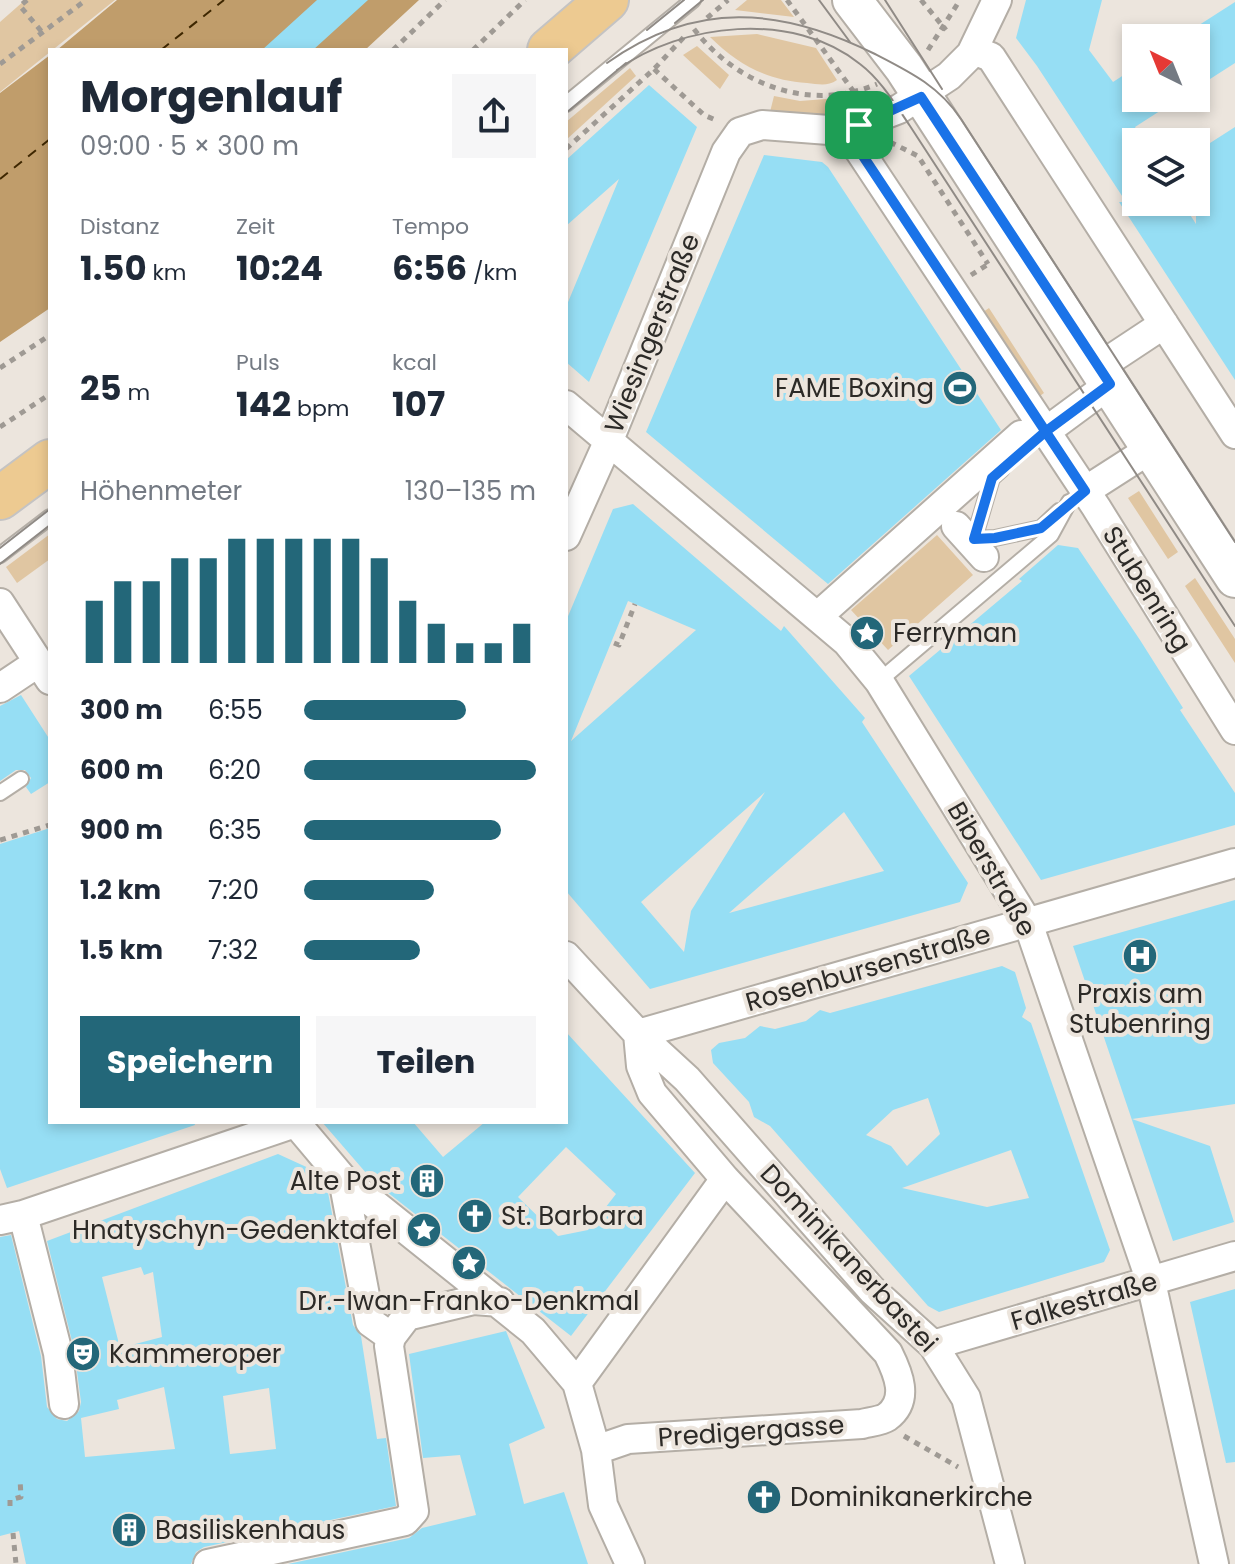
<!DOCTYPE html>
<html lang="de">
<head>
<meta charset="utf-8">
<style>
  :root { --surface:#fff; --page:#f6f6f7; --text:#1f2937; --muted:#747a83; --accent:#236779 }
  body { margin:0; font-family:Poppins,sans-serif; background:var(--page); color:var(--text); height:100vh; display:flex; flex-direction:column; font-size:30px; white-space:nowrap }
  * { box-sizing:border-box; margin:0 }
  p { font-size:26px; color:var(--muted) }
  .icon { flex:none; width:44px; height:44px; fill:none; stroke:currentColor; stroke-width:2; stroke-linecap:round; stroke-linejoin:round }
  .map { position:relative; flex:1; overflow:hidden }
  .sheet { position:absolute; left:48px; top:48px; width:520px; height:1076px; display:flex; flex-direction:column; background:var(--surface); border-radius:0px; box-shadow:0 4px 12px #0003 }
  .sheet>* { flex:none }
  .needle { width:52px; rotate:317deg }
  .controls { position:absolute; left:1122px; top:24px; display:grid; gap:16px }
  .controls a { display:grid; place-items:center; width:88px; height:88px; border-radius:0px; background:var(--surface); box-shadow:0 4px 12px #0003; font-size:40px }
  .pin { position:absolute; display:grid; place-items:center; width:68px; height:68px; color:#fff; margin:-34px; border-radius:16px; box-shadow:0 4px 12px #0006 }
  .round { display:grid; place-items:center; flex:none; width:84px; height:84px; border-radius:0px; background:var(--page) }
  .headline { display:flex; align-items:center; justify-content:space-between; height:136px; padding:0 32px }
  h1 { font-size:44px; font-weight:700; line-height:60px }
  .figures { display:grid; grid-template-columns:repeat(3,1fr); gap:12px; height:136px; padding:8px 32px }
  .figures div { display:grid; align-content:center }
  .figures b { font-size:34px; font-weight:700 }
  .figures small { font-size:22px; font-weight:400 }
  .figures p { font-size:22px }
  .chart { height:224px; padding:16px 32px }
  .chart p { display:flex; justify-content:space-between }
  .chart svg { width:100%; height:144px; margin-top:8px; stroke:var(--accent); stroke-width:6 }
  .button { display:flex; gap:16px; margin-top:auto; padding:16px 32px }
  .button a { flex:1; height:92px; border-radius:0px; background:var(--accent); color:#fff; font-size:32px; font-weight:700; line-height:92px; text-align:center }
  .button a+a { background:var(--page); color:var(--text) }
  ul { padding:0 32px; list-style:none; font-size:26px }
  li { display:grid; grid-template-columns:128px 96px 1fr; align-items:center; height:60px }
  li i { height:20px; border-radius:10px; background:var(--accent) }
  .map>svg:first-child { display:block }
  .green { fill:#e0c6a2 }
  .water { fill:#c09d6b }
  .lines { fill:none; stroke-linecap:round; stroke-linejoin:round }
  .ferry { stroke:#3e2700; stroke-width:2; stroke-dasharray:10 8; stroke-linecap:butt }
  .building { fill:#96def4; fill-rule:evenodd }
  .lane-casing { stroke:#b4aea6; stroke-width:18 }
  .street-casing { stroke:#b4aea6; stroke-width:32 }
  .secondary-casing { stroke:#b4aea6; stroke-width:42 }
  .primary-casing { stroke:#c4c3c3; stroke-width:46 }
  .path { stroke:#9f9a94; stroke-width:5; stroke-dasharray:6 6; stroke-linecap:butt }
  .lane { stroke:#fff; stroke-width:14 }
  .street { stroke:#fff; stroke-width:28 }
  .secondary { stroke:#fff; stroke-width:38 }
  .primary { stroke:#edca91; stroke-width:42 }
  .tram { stroke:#908b86; stroke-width:2 }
  .route-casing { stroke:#fff; stroke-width:16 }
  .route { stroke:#1a73e8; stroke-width:10 }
  .labels { text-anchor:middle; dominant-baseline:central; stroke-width:8; stroke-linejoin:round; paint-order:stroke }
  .street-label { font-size:26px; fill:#2c2a27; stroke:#ece5dd }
  .poi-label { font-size:26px; fill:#2c2a27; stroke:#ece5dd; text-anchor:start }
</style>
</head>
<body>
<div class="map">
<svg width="1235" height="1564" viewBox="0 0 1235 1564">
  <rect width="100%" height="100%" fill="#ece5dd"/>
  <path class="green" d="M25 0H115L0 92V22Z
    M747 0H781L794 17 735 10Z
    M757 34 816 48 837 80C827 87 818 84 807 83 767 80 738 65 710 37Z
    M697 46 729 75 720 89 683 55Z
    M630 68 636 76 566 140V122Z
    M774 96 800 101 851 97 859 113 834 116 770 112Z
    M989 308 1044 393 1037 398 980 314Z
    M1139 491 1178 552 1168 559 1128 498Z
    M50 534V559L17 583 6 567Z
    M937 535 973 575 888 650 851 610Z
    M1195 578 1235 639V663L1185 586Z"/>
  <path class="water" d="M117 0H419L365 50H57Z
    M50 55V308L0 342V93Z"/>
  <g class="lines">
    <path class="ferry" d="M161 50 224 0
      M0 179 50 139"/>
  </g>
  <path class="building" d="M317 0H368L313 50H262Z
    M1026 0H1102L1089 50 1113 82 1136 67V98H1180L1135 127 1144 142H1136V202H1182L1196 224V152L1235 127V380L1119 202H1126L1037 66 1016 38Z
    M1235 2V63L1196 88V27Z
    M649 85 697 127 589 382 566 362V307L619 179 566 226V160Z
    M764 155 822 162 828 167 1001 430 828 584 646 432Z
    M633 504 781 631 784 626 865 718 862 722 968 883 960 902 650 989 566 891V621L613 509ZM628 601 696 630 571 741ZM765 792 691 911 684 952 641 902ZM844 812 884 871 729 913Z
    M1058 545 1078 548 1140 640 1183 708 1180 710 1235 793V825L1041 880 909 676 1022 581 1019 579Z
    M21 695 50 740V782L31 794 26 787 31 778 25 770H16L0 781V706Z
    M50 828V1122H194L195 1125 7 1188 0 1169V844Z
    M1235 900V1104L1132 1119 1210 1146 1234 1222 1173 1241 1073 946Z
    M1002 966 1015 972 1026 1008 1022 1017 1031 1023 1110 1250 1104 1262 939 1312 928 1306 770 1126 754 1117 749 1102 713 1063 711 1050 719 1043 745 1038 760 1026 775 1029 806 1021 820 1010 830 1013ZM928 1098 940 1134 907 1166 891 1146 866 1135 893 1110ZM1011 1150 1029 1198 987 1207 902 1188Z
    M566 1032 695 1173 571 1336 373 1181 322 1122H413L443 1157 485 1122H566ZM566 1147 616 1194 588 1230 558 1236 518 1197Z
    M278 1154 313 1170 327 1187 353 1325 361 1336 377 1439 386 1438 396 1506 204 1547 196 1552 191 1564H26L19 1531 0 1536V1237L11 1235 41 1356 47 1407 57 1419 67 1421 79 1411 81 1402 74 1349 47 1241ZM141 1267 144 1275 153 1272 162 1337 120 1348 102 1277ZM164 1387 175 1449 85 1457 81 1418 119 1409 117 1400ZM269 1388 276 1449 230 1454 223 1396Z
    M1235 1289V1462L1226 1463 1190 1302Z
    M506 1331 545 1428 509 1444 524 1504 564 1492 588 1564H288L409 1538 422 1528 476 1515 460 1455 423 1458 409 1354Z"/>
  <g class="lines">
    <g class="lane-casing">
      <path id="lane" d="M566 104 693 0
        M1002 469 992 478 974 539 995 538 1041 528 1059 511
        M0 555 50 517
        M879 681 1051 535 1069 502
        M0 793 21 779"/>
    </g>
    <g class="street-casing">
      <path id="street" d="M973 50 991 57 1235 434
        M842 131 859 150 1096 507 1235 730
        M1099 367 1164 324
        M566 405 847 642 879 681 1028 923 1151 1282 1214 1564
        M1045 432 1110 384
        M1085 491 1152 448
        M956 526 984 557
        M566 536 609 440 726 152 740 132 762 125 842 131 899 109 949 76 971 54 997 0
        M0 603 50 680
        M818 616 1021 435
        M0 688 39 662
        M566 956 638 1034 687 1079 872 1290 933 1345 966 1398 1010 1564
        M638 1034 1235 863
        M295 1122 343 1179 533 1331 577 1383 596 1450 603 1505 630 1564
        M343 1179 370 1322 391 1337
        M23 1215 58 1353 64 1404
        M0 1220 23 1215 295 1123
        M391 1337 407 1316 474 1300 500 1302
        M933 1345 1235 1256
        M577 1383 725 1179
        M596 1450 628 1439 862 1424C869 1422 881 1421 887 1417 910 1400 898 1373 888 1353L725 1179 652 1093 641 1066 638 1034
        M208 1564 405 1521 414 1511 389 1346 391 1337"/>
    </g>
    <g class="secondary-casing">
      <path id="secondary" d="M852 0 904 68 1235 578"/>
    </g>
    <g class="primary-casing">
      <path id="primary" d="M549 50 607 0
        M0 498 50 461"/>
    </g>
    <path class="path" d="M27 0 20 6 42 32
      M787 0 859 99
      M921 0 946 30
      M707 18 728 0
      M694 29C736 84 809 113 877 84
      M393 50 445 0
      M473 50 525 0
      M928 50 960 0
      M0 64 86 0
      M654 69 704 115 718 121
      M890 142 918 156 988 264
      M566 149 654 69 684 37
      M971 275 990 263
      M0 368 50 335
      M0 427 50 394
      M614 643 619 645 635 604
      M0 840 50 825
      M904 1436 958 1467
      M10 1506V1500L21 1497 20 1479
      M13 1533 16 1564"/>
    <use href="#lane" class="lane"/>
    <use href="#street" class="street"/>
    <use href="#secondary" class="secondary"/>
    <use href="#primary" class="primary"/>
    <path class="tram" d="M819 0 850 42
      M885 0 942 89
      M675 23 703 0
      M647 30 684 0
      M607 63C695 0 781 7 875 54 910 72 939 86 961 119L1235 542
      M617 70C682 23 793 10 860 64 881 80 895 104 910 126L1235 626
      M566 113 626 63
      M0 548 50 509
      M0 564 50 525"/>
  </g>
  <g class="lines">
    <g class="route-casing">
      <path id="route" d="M859 125 842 131 859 150 1085 491 1041 528 995 538 974 539 992 478 1045 432 1110 384 921 97 859 125"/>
    </g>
    <use href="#route" class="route"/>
  </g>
  <defs>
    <g id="stadium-disc" transform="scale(1.8)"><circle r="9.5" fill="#236779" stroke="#ece5dd"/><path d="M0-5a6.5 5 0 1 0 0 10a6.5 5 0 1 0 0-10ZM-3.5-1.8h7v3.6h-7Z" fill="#fff"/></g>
    <g id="sight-disc" transform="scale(1.8)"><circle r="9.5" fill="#236779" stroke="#ece5dd"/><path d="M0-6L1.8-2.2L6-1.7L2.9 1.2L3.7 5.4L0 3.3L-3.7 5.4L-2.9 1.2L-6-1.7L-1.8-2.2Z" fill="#fff"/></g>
    <g id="hospital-disc" transform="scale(1.8)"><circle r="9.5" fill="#236779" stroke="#ece5dd"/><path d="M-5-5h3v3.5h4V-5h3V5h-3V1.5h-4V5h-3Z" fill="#fff"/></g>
    <g id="building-disc" transform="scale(1.8)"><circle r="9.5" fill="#236779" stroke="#ece5dd"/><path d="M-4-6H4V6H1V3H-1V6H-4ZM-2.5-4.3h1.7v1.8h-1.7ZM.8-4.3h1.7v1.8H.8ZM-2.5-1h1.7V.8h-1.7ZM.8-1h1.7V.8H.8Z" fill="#fff"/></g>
    <g id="church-disc" transform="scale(1.8)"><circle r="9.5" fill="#236779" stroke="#ece5dd"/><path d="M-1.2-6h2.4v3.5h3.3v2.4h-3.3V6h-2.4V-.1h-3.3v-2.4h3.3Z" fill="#fff"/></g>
    <g id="theatre-disc" transform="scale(1.8)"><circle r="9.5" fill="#236779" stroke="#ece5dd"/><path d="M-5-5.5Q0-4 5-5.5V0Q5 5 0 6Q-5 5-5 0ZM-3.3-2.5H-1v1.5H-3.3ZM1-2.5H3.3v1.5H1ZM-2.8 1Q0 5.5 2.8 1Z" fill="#fff"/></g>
  </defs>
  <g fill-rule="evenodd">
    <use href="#stadium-disc" x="960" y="388"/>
    <use href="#sight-disc" x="867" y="633"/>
    <use href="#hospital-disc" x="1140" y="956"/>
    <use href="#building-disc" x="427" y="1181"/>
    <use href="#church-disc" x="475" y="1216"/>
    <use href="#sight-disc" x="424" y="1230"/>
    <use href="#sight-disc" x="469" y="1263"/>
    <use href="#theatre-disc" x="83" y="1354"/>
    <use href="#church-disc" x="764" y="1497"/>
    <use href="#building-disc" x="129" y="1530"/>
  </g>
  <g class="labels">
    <g class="street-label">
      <text transform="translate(652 333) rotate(-68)">Wiesingerstraße</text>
      <text transform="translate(1147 589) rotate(58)">Stubenring</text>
      <text transform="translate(992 869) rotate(60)">Biberstraße</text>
      <text transform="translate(868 968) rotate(-16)">Rosenbursenstraße</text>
      <text transform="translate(849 1258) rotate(47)">Dominikanerbastei</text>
      <text transform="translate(1084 1301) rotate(-16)">Falkestraße</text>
      <text transform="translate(751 1431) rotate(-4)">Predigergasse</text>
    </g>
    <g class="poi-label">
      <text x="934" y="388" text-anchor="end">FAME Boxing</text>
      <text x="893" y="633">Ferryman</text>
      <text x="1140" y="994" text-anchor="middle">Praxis am<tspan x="1140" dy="30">Stubenring</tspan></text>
      <text x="401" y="1181" text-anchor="end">Alte Post</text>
      <text x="501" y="1216">St. Barbara</text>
      <text x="398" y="1230" text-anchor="end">Hnatyschyn-Gedenktafel</text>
      <text x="469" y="1301" text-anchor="middle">Dr.-Iwan-Franko-Denkmal</text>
      <text x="109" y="1354">Kammeroper</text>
      <text x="790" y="1497">Dominikanerkirche</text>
      <text x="155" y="1530">Basiliskenhaus</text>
    </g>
  </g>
</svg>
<div class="controls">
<a><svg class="needle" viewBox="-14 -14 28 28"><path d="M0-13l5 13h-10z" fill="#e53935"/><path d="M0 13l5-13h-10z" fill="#747a83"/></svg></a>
<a><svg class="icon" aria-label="layers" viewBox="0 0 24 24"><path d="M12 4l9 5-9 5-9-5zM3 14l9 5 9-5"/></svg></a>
</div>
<div class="pin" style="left:859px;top:125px;background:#1e9e55"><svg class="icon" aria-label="arrive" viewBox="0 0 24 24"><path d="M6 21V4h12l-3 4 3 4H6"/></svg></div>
<section class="sheet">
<div class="headline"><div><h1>Morgenlauf</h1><p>09:00 · 5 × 300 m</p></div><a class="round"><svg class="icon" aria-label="share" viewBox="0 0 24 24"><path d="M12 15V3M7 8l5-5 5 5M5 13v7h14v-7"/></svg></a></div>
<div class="figures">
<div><p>Distanz</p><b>1.50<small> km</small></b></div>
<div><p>Zeit</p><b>10:24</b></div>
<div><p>Tempo</p><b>6:56<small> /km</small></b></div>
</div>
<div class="figures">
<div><b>25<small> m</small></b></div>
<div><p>Puls</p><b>142<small> bpm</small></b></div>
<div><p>kcal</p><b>107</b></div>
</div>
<div class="chart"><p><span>Höhenmeter</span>130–135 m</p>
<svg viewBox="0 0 160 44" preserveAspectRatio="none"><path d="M5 44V25M15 44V19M25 44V19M35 44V12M45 44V12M55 44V6M65 44V6M75 44V6M85 44V6M95 44V6M105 44V12M115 44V25M125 44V32M135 44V38M145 44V38M155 44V32"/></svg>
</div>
<ul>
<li><b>300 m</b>6:55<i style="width:70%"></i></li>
<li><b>600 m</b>6:20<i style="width:100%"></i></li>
<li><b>900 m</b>6:35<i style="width:85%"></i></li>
<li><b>1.2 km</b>7:20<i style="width:56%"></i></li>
<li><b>1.5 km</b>7:32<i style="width:50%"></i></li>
</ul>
<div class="button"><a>Speichern</a><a>Teilen</a></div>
</section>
</div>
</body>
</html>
